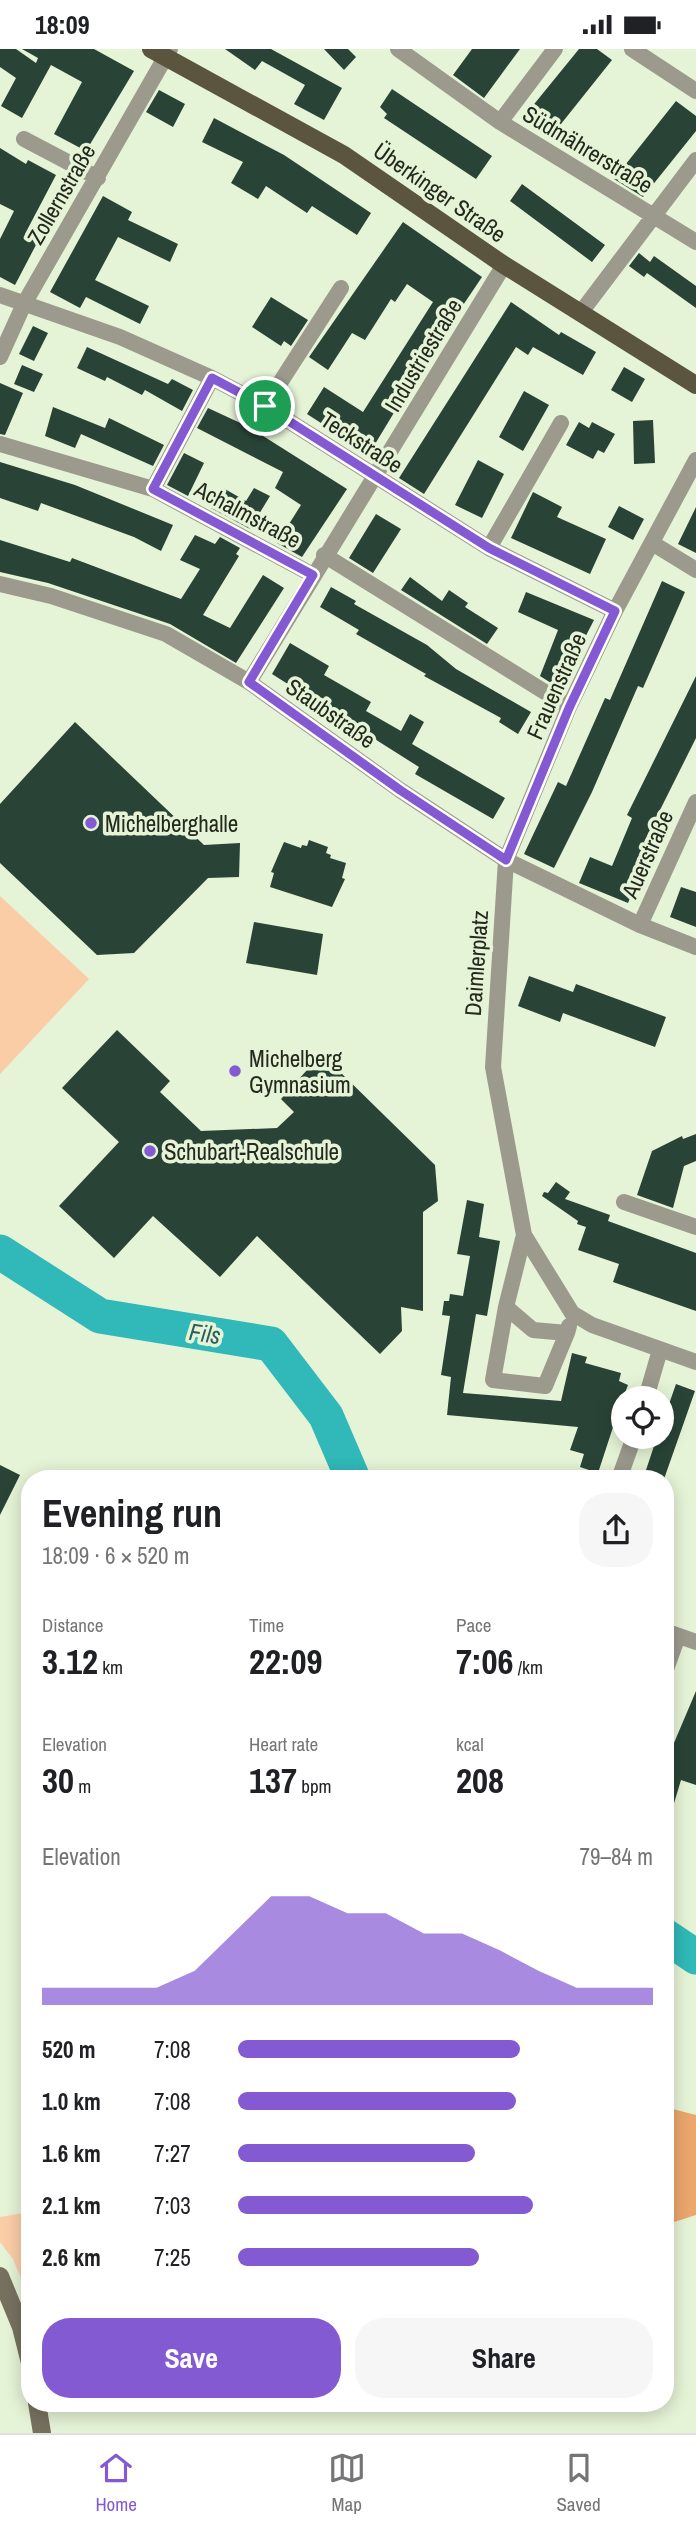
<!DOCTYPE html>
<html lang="en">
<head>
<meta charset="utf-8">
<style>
  :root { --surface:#fff; --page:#f6f6f6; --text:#202124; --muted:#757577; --line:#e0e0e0; --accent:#845ad3 }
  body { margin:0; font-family:"Archivo Narrow",sans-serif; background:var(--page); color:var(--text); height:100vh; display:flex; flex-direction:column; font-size:26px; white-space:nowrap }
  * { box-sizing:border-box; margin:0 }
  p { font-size:23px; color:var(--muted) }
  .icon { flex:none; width:38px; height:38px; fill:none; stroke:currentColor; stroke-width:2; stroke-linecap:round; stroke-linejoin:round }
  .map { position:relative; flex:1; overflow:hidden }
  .details { position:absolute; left:21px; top:1421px; width:653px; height:942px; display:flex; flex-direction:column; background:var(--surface); border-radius:28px; box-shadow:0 4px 18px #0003 }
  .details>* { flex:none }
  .controls { position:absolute; left:611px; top:1337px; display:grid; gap:14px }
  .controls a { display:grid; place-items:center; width:63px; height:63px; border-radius:50%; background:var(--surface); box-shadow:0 4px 18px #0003; font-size:35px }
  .pin { position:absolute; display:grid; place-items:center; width:60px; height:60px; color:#fff; margin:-30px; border:4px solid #fff; border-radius:50%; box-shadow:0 2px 7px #0007 }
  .round { display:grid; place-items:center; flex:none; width:74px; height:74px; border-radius:28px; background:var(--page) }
  .headline { display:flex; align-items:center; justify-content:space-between; height:119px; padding:0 21px }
  h1 { font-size:38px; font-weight:700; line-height:52px }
  .figures { display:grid; grid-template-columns:repeat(3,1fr); gap:10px; height:119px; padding:7px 21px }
  .figures div { display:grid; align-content:center }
  .figures b { font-size:35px; font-weight:700 }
  .figures small { font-size:19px; font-weight:400 }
  .figures p { font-size:19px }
  .chart { height:196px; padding:14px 21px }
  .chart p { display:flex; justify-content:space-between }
  .chart svg { width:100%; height:126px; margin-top:7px; fill:var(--accent); opacity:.7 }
  .primary-button { display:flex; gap:14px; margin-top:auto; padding:14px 21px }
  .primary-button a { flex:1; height:80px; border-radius:28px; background:var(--accent); color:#fff; font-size:28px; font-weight:700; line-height:80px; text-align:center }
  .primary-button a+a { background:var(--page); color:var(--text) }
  ul { padding:0 21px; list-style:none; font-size:23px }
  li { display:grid; grid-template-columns:112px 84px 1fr; align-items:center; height:52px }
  li i { height:18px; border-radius:9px; background:var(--accent) }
  .status { display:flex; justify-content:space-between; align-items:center; height:49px; padding:0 35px; background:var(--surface); direction:ltr }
  .status svg { height:19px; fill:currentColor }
  .dock { display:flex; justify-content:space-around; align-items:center; height:98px; border-top:2px solid var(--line); background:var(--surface); font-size:19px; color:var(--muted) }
  .dock a { display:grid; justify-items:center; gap:4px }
  .dock .on { color:var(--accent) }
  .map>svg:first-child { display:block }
  .green { fill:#fbcda7 }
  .forest { fill:#eba76c }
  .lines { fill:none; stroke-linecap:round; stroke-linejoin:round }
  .river { stroke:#31b8b8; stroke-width:35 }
  .building { fill:#294436 }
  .street { stroke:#9c998d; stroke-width:16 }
  .secondary { stroke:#76715f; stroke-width:18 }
  .primary { stroke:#5b553f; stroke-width:18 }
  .route-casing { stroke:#fff; stroke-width:14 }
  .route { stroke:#845ad3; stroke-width:9 }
  .poi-dot { fill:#845ad3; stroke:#e5f3d6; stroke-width:2.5 }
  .labels { text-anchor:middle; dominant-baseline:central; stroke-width:7; stroke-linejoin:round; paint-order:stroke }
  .street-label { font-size:23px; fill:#24291e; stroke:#e5f3d6 }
  .poi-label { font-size:23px; fill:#24291e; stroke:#e5f3d6; text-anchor:start }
  .water-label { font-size:24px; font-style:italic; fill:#2a5f5f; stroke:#e5f3d6 }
</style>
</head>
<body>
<div class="status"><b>18:09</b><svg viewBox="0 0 49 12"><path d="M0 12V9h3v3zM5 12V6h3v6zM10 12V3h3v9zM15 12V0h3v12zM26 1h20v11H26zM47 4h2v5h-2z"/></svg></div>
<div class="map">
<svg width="696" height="2384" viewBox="0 0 696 2384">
  <rect width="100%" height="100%" fill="#e5f3d6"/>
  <path class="green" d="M0 847 89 930 0 1025Z
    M30 2163V2251L13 2210 0 2193V2168Z"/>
  <path class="forest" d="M665 2058 696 2066V2166L665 2176Z"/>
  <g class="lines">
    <path class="river" d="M0 1203 100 1267 271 1295 326 1367 353 1430
      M665 1887 696 1908"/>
  </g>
  <path class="building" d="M0 0H16L36 14 38 9 22 0H94L134 22 86 102 54 85 82 33 51 16 22 69 1 57 16 29 0 18Z
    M225 0H271L342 39 324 71 294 55 305 36 262 12 255 21Z
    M324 0H348L356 8 344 21Z
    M472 0H520L484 49 453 26Z
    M579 0H597L612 11 549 90 522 70Z
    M392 40 492 107 476 130 384 69 387 65 380 58Z
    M159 41 185 55 173 78 146 63Z
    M676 52 696 67V82L643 148 614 130Z
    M214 69 284 106 371 164 357 186 312 157 307 164 266 137 258 150 231 134 243 113 202 93Z
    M0 99 26 115 28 111 56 126 25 185 38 192 15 236 0 228V190L14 162 0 155Z
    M522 135 605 196 592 213 510 152Z
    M103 147 132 163 128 171 178 195 170 213 118 188 95 231 149 257 140 275 86 248 80 259 50 243Z
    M403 173 482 228 424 314 369 405 307 365 324 338 363 363 433 253 407 235 395 253 391 250 365 291 352 284 328 321 309 308Z
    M639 204 650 213 654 207 696 237V259L647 224 644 228 629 217Z
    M271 248 308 271 291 297 284 292 281 297 252 278Z
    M511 253 559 286 561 283 596 303 583 326 533 298 528 306 516 298 424 445 399 429Z
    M33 277 48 284 34 312 19 305Z
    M87 298 168 335 172 330 193 341 182 362 145 341 142 346 107 328 105 332 77 319Z
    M22 316 43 325 34 343 14 335Z
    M624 318 645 330 632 353 611 341Z
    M0 334 23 344 5 386 0 385Z
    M524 342 549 356 523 402 499 388Z
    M53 358 105 379 109 369 164 396 153 417 81 385 75 399 45 387Z
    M208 359 249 378 347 440 302 508 277 494 301 456 275 439 283 423 197 379Z
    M653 371 655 414 634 415 633 372Z
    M579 373 589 379 592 373 615 385 604 404 598 401 593 410 566 396Z
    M184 404 204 414 188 447 167 436Z
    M478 411 504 425 482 469 455 456Z
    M0 413 75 436 173 476 161 502 134 488 41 454 38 462 0 449Z
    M223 439 246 452 254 439 270 447 250 480 211 459Z
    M533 443 562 458 557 468 606 490 590 525 511 489Z
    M619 457 644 470 633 491 608 478Z
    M696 458V504L678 495Z
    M376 465 401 480 373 524 349 509Z
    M195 486 215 495 220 488 240 499 236 505 239 507 203 566 230 579 263 526 284 539 236 614 170 575 48 534 0 523V491L70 513 72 509 181 550 200 520 180 511Z
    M410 528 442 552 449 541 468 554 465 558 498 579 487 595 401 541Z
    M662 532 685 543 643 639 638 637 592 743 554 819 524 805 558 733 566 737 605 649 610 651Z
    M331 538 356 552 354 555 427 596 456 620 531 663 518 685 499 673 501 669 424 627 426 625 356 585 359 581 320 558Z
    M526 543 594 571 559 639 540 627 558 581 518 563Z
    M290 594 329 617 324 626 371 653 366 662 401 682 410 665 424 673 412 695 505 749 493 770 415 725 419 718 272 625Z
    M696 627V689L644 793 652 797 628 854 579 834 590 808 612 817 632 769 627 766Z
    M75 673 204 796 240 794 239 828 208 829 134 904 97 906 0 814V755Z
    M309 791 328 798 326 804 331 806 330 809 346 814 342 829 345 830 332 858 270 838 274 824 271 823 284 793 301 799 302 796 307 797Z
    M681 838 696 843V878L670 868Z
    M254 873 323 885 317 926 246 914Z
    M529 927 573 943 576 935 666 968 655 998 563 964 560 973 518 957Z
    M117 981 170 1032 160 1043 201 1082 277 1079 294 1063 281 1050 307 1021 339 1022 435 1116 438 1152 423 1163V1262L401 1258 402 1282 380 1305 257 1187 220 1228 153 1167 114 1209 59 1157 119 1093 62 1039Z
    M696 1085V1112L684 1117 673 1159 637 1146 652 1102 682 1087 683 1090Z
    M556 1133 570 1143 565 1150 610 1166 608 1172 696 1204V1262L613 1233 619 1215 578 1201 586 1178 577 1175 578 1172 542 1147 544 1143 548 1144Z
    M467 1151 484 1155 479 1188 500 1192 487 1267 476 1265 463 1344 561 1352 572 1304 587 1308 585 1314 621 1324 619 1332 628 1336 623 1349V1368L617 1366 598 1424 580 1418 584 1405 570 1401 578 1378 447 1366 451 1328 441 1326 450 1267 442 1266 444 1252H449L450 1245 463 1247 470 1207 457 1205Z
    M676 1335 695 1342 664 1430H643L657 1388H662V1375Z
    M0 1416 20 1426 0 1466Z
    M696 1642V1736L681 1731 669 1771 665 1770V1699L671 1701Z"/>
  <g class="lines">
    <path class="street" d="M398 0 500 73 696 193
      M632 0 696 42
      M500 73 555 0
      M24 90 98 129
      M0 246 120 288 212 329 265 357 489 499 615 562
      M582 262 696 111
      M0 308 24 255 170 0
      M265 357 341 239
      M0 395 153 440 313 526
      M696 411 615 562 569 658 506 811 493 1018 524 1186 572 1264 592 1276 696 1313
      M153 440 212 329
      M652 494 696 521
      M489 499 561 374
      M324 506 569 658
      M0 535 51 547 166 585 249 633 400 741 506 811 640 876 696 898
      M249 633 504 216
      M640 876 696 753
      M624 1153 696 1178
      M524 1186 506 1258 533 1281 567 1284 569 1277
      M506 1258 493 1331 545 1337 567 1284
      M646 1349 660 1301
      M619 1430 634 1388
      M665 1582 696 1593
      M665 1623 678 1587"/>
    <path class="secondary" d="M0 2227 21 2278 30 2314
      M37 2354 42 2384"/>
    <path class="primary" d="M151 0 344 106 504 216 696 336"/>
  </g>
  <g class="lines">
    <g class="route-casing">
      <path id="route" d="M212 329 265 357 489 499 615 562 569 659 506 811 400 741 249 633 313 526 153 440Z"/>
    </g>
    <use href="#route" class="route"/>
  </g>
  <g class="poi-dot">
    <circle cx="91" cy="774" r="7"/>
    <circle cx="235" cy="1022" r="7"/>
    <circle cx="150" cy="1102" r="7"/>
  </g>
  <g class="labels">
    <g class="street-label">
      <text transform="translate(588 100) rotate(31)">Südmährerstraße</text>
      <text transform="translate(440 143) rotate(35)">Überkinger Straße</text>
      <text transform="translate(61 145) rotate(-60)">Zollernstraße</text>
      <text transform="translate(423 306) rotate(-59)">Industriestraße</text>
      <text transform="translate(362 393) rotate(33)">Teckstraße</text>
      <text transform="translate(248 465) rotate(28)">Achalmstraße</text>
      <text transform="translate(556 637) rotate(-66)">Frauenstraße</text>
      <text transform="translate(331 664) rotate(35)">Staubstraße</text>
      <text transform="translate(647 805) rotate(-66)">Auerstraße</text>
      <text transform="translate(476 914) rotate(-86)">Daimlerplatz</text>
    </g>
    <g class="poi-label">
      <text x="105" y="774">Michelberghalle</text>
      <text x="249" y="1009">Michelberg<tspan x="249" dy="26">Gymnasium</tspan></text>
      <text x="164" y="1102">Schubart-Realschule</text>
    </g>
    <g class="water-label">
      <text transform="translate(205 1284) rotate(9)">Fils</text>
    </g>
  </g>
</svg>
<div class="controls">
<a><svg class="icon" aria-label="locate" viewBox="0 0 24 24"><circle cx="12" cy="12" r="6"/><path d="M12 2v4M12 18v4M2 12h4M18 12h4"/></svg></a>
</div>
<div class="pin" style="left:265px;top:357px;background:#1e9e55"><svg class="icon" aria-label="arrive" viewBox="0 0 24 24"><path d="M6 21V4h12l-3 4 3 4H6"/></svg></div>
<section class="details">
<div class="headline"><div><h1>Evening run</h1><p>18:09 · 6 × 520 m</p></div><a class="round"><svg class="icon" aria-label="share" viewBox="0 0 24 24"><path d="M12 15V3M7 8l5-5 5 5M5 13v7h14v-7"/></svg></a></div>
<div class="figures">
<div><p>Distance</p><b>3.12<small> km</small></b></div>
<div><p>Time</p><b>22:09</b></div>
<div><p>Pace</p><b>7:06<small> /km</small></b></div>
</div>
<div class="figures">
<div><p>Elevation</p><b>30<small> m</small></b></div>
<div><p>Heart rate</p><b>137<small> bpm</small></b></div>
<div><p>kcal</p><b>208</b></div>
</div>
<div class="chart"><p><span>Elevation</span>79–84 m</p>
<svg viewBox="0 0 160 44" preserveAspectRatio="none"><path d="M0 44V38L10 38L20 38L30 38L40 32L50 19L60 6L70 6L80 12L90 12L100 19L110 19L120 25L130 32L140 38L150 38L160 38V44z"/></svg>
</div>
<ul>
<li><b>520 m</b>7:08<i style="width:68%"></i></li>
<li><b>1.0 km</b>7:08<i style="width:67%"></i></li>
<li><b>1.6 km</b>7:27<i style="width:57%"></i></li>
<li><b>2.1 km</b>7:03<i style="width:71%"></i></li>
<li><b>2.6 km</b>7:25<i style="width:58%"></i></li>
</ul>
<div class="primary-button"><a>Save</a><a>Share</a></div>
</section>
</div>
<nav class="dock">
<a class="on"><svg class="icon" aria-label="home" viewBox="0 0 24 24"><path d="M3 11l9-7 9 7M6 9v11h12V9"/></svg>Home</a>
<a><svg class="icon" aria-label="map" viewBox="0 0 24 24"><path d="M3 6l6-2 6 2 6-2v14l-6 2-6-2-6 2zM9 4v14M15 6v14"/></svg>Map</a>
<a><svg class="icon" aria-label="saved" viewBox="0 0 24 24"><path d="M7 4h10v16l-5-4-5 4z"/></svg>Saved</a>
</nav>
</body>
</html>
